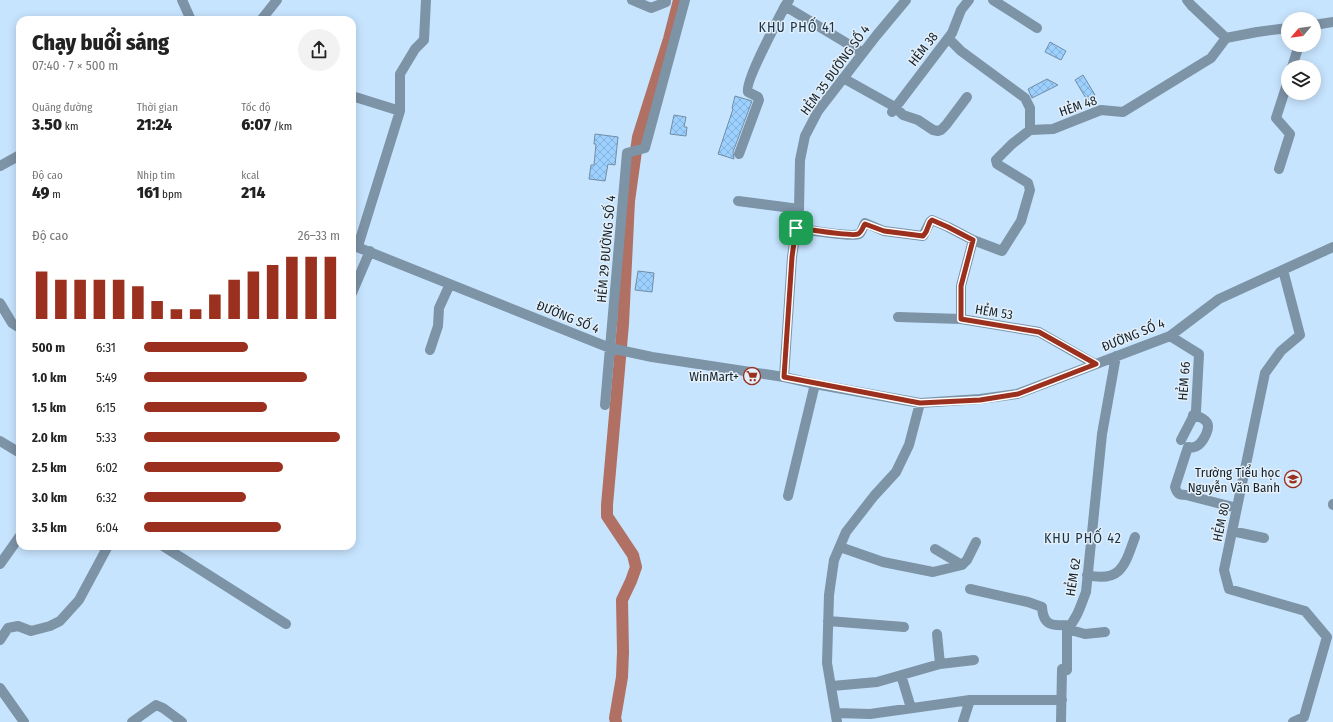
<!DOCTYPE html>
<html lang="vi">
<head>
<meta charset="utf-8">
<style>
  :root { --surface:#fff; --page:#f2f2f2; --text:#222; --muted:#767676; --accent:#9a301d }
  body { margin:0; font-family:"Fira Sans Condensed",sans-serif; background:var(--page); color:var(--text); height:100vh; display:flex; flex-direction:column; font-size:15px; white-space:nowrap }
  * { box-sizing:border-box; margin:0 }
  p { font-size:13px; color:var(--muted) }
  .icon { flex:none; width:22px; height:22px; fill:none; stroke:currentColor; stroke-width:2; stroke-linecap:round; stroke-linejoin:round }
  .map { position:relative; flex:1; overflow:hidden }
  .side { position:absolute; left:16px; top:16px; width:340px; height:534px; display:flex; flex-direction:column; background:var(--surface); border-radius:12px; box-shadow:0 2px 10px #0003 }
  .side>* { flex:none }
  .needle { width:26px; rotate:241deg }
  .tools { position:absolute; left:1281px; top:12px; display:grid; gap:8px }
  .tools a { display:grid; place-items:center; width:40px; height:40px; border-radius:50%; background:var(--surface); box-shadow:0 2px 10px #0003; font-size:20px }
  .pin { position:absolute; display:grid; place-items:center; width:34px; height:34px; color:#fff; margin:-17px; border-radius:8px; box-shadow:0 2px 6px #0006 }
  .round { display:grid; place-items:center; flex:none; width:42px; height:42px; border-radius:21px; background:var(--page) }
  .head { display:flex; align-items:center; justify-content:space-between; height:68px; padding:0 16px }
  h1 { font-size:22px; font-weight:800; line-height:30px }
  .figures { display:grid; grid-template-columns:repeat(3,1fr); gap:6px; height:68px; padding:4px 16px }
  .figures div { display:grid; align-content:center }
  .figures b { font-size:17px; font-weight:800 }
  .figures small { font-size:11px; font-weight:400 }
  .figures p { font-size:11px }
  .chart { height:112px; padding:8px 16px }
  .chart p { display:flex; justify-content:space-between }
  .chart svg { width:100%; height:72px; margin-top:4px; stroke:var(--accent); stroke-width:6 }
  ul { padding:0 16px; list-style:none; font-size:13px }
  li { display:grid; grid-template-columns:64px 48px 1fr; align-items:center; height:30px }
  li i { height:10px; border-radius:5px; background:var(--accent) }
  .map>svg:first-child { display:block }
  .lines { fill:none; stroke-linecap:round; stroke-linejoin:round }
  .canal { stroke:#b07063; stroke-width:12 }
  .building { fill:url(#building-cross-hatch); stroke:#728da5 }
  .minor { stroke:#7d93a6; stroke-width:10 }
  .route-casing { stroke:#fff; stroke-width:8 }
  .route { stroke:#9a301d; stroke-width:5 }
  .labels { text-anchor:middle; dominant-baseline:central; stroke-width:3; stroke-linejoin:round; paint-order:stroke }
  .street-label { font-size:13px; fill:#16212a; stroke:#e3eff9 }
  .poi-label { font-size:13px; fill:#16212a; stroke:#e3eff9; text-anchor:end }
  .neighbourhood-label { font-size:14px; letter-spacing:1px; fill:#1c3448; stroke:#e3eff9 }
</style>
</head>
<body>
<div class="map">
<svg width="1333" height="722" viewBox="0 0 1333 722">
  <defs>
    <pattern id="building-cross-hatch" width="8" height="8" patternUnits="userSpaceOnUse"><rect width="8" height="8" fill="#9cd0fe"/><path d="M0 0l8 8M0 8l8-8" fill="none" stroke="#86b2da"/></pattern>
  </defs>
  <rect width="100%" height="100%" fill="#c7e4fe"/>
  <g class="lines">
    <path class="canal" d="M616 722 615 718 622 677 623 652 622 600 631 581 636 567 633 555 607 516V505L623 324 629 201 638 137 669 39 679 0"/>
  </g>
  <path class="building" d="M1050 42 1066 51 1061 60 1045 52Z
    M1083 75 1095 95 1087 100 1075 80Z
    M1047 79 1058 85 1032 98 1028 89Z
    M735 96 752 101 733 152 734 159 718 154 733 109 732 108Z
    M674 115 686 117 684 127H687L686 136 670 134Z
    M595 134 618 137 615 165 608 164 605 181 589 179 591 165H594L596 144H594Z
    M638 271 654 273 652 292 635 290Z"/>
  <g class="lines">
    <path class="minor" d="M182 0 191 20
      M632 0 651 8 666 2V0
      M993 0 1037 28
      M1187 0 1191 5 1226 38
      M785 6 863 53
      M261 20 277 0
      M1314 25 1333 22
      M948 38 961 51 1025 98 1030 108V130
      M1226 38 1257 32 1288 28
      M1292 67 1299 45
      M843 78 895 107 903 115 918 120 933 130 938 131 941 130 946 125 967 97
      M352 96 400 111
      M892 112 952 33 961 10 969 0
      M739 154 759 100 758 97 748 92C744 83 778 20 785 6L789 0
      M0 166 20 155
      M1279 169 1290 134 1276 118 1288 81
      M738 201 799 209
      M796 228C808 230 851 237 859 234 862 232 863 226 865 223L884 231 923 236 930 222 932 220 948 227 973 240 1002 251 1021 221 1030 190 1028 183 997 164 996 160 1012 144 1030 130 1053 129 1101 110 1123 112 1211 58 1226 38
      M973 240 961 286V319L1039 332 1095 364
      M352 245 610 348 652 357 784 377 815 384 920 403 980 399 1017 394 1170 336 1219 299 1333 247
      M358 246 400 111V74L415 49 424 40 426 0
      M1283 270 1300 335 1281 351 1265 373 1224 570 1229 589 1305 611 1327 637 1304 717 1293 722
      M352 293 370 251
      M0 303 12 323 20 328
      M898 317 961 319
      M1170 336 1199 354 1196 411 1181 440
      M430 350 438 326 439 308 450 284
      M784 377 792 257 799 209 800 160 805 136 818 111 876 36 906 0
      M605 405 627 153 645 148 685 0
      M1193 415C1199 416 1208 420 1208 426 1208 433 1201 446 1194 447 1192 448 1190 447 1188 447L1175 487C1177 494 1179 495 1186 495L1237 508
      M0 441 20 453
      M788 496 815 384
      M1333 505V504
      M1232 531 1264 538
      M163 546 286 624
      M840 547 883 562 933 572 962 565 967 560 976 542
      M935 549 962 565
      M0 564 20 536
      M1087 575C1122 583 1125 564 1135 537
      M970 589 1028 602 1042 607C1043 627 1054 626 1071 625
      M828 621 904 627
      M1067 629 1085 634 1105 632
      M937 634 940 664
      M0 640 8 628 18 626 31 631 50 626 60 621 79 600 108 546
      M901 675 911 708
      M832 686 877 682 940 664 974 660
      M0 688 24 722
      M836 713 870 714 970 700H1062
      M132 722 156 705 163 708 182 722
      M837 722 827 663 829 595 834 560 846 532 874 496 896 472 909 445 920 403
      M963 722 970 700
      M1061 722 1062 669 1067 670V629C1077 619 1081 605 1086 592L1102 434 1116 356"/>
  </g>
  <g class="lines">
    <g class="route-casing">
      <path id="route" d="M932 220 948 227 973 240 961 286V319L1039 332 1096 364 1018 394 980 400 920 403 784 377 792 257 796 228C807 229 852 237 858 234 862 232 863 226 865 224L884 231 923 236 926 232 930 222Z"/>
    </g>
    <use href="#route" class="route"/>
  </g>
  <defs>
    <g id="supermarket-ring" transform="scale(0.9)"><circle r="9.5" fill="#e3eff9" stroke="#9a301d" stroke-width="1.5"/><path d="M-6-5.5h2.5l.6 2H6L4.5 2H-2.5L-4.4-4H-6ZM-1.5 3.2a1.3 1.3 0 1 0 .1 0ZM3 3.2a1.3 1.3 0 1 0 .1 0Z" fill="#9a301d"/></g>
    <g id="school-ring" transform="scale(0.9)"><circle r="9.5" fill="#e3eff9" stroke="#9a301d" stroke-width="1.5"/><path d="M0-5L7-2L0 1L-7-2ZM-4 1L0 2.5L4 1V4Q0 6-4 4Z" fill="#9a301d"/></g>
  </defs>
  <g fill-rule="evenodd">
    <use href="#supermarket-ring" x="752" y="376"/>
    <use href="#school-ring" x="1293" y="479"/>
  </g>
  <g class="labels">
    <g class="street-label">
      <text transform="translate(923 49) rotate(-52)">HẺM 38</text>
      <text transform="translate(835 70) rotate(-54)">HẺM 35 ĐƯỜNG SỐ 4</text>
      <text transform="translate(1078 106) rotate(-19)">HẺM 48</text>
      <text transform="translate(606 249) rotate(-85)">HẺM 29 ĐƯỜNG SỐ 4</text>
      <text transform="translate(994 312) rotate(9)">HẺM 53</text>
      <text transform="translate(568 317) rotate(22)">ĐƯỜNG SỐ 4</text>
      <text transform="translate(1133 335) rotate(-22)">ĐƯỜNG SỐ 4</text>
      <text transform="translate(1184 381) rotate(-86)">HẺM 66</text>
      <text transform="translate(1221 522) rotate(-78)">HẺM 80</text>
      <text transform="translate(1073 577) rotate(-81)">HẺM 62</text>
    </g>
    <g class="poi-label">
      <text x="739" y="376">WinMart+</text>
      <text x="1280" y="472">Trường Tiểu học<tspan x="1280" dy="15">Nguyễn Văn Banh</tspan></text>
    </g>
    <g class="neighbourhood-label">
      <text x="797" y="27">KHU PHỐ 41</text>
      <text x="1083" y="538">KHU PHỐ 42</text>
    </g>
  </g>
</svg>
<div class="tools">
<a><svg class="needle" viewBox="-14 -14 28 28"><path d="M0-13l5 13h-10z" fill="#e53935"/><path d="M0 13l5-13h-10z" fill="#767676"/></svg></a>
<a><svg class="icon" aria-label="layers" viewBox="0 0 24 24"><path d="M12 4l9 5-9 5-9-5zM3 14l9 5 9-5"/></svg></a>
</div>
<div class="pin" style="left:796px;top:228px;background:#1e9e55"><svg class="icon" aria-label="arrive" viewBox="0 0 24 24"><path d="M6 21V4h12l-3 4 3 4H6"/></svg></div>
<section class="side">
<div class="head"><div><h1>Chạy buổi sáng</h1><p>07:40 · 7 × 500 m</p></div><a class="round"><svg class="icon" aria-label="share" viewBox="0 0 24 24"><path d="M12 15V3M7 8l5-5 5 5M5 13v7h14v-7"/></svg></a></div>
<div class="figures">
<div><p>Quãng đường</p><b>3.50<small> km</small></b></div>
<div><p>Thời gian</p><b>21:24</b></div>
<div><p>Tốc độ</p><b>6:07<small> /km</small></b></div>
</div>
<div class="figures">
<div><p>Độ cao</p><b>49<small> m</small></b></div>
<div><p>Nhịp tim</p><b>161<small> bpm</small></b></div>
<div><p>kcal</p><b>214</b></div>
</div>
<div class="chart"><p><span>Độ cao</span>26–33 m</p>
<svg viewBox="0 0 160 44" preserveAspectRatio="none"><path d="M5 44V15M15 44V20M25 44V20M35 44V20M45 44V20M55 44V24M65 44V33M75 44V38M85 44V38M95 44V29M105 44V20M115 44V15M125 44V11M135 44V6M145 44V6M155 44V6"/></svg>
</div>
<ul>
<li><b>500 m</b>6:31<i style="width:53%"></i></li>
<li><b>1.0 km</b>5:49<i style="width:83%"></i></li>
<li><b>1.5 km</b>6:15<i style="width:63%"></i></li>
<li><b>2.0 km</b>5:33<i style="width:100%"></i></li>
<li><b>2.5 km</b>6:02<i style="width:71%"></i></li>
<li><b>3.0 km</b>6:32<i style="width:52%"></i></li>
<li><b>3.5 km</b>6:04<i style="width:70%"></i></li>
</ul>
</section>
</div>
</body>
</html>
